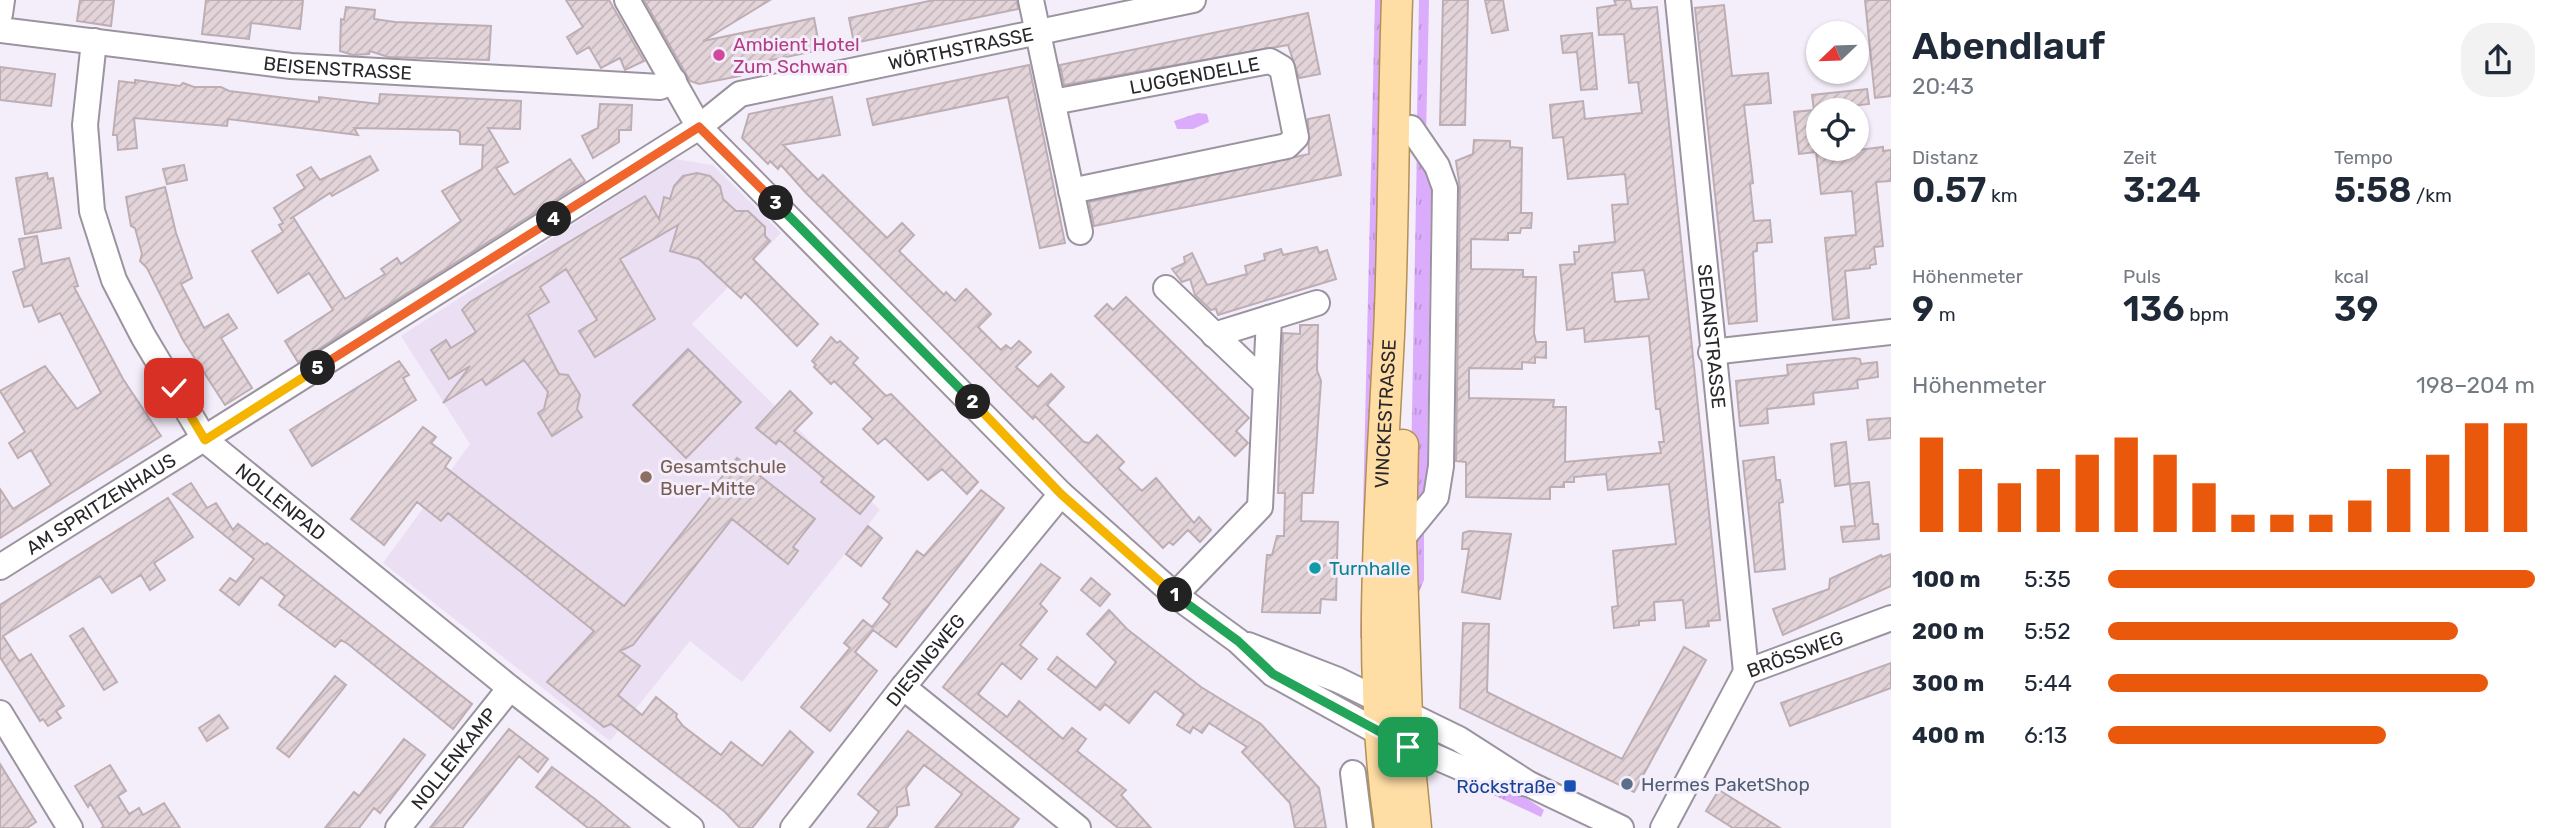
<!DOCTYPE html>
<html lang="de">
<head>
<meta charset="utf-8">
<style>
  :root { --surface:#fff; --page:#f2f2f3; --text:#1f2937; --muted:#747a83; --accent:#ea580c }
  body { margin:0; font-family:Rubik,sans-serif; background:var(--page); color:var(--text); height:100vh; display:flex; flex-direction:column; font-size:26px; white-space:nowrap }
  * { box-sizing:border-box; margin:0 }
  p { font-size:23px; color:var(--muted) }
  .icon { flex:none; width:38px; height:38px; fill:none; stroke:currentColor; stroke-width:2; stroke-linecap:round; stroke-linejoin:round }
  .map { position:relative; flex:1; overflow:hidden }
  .sheet { display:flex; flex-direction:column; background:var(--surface); width:665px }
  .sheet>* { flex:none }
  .needle { width:46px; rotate:247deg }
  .tools { position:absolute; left:1806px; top:21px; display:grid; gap:14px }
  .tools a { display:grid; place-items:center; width:63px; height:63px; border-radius:50%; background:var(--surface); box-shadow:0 2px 5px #0004; font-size:35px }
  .pin { position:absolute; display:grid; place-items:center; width:60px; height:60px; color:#fff; margin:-30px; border-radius:14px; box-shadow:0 4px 10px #0006 }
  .km { position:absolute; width:35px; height:35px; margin:-18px; border-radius:50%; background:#222; color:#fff; font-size:19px; line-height:35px; text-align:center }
  .round { display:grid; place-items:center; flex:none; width:74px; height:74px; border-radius:28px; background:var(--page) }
  .overview { display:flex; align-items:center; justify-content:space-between; height:119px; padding:0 21px }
  h1 { font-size:38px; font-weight:600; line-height:52px }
  .figures { display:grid; grid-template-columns:repeat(3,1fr); gap:10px; height:119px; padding:7px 21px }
  .figures div { display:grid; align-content:center }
  .figures b { font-size:35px; font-weight:600 }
  .figures small { font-size:19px; font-weight:400 }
  .figures p { font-size:19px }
  .chart { height:196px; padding:14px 21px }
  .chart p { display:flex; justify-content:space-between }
  .chart svg { width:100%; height:126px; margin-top:7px; stroke:var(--accent); stroke-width:6 }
  ul { padding:0 21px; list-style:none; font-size:23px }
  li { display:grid; grid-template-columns:112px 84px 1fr; align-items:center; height:52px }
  li i { height:18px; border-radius:9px; background:var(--accent) }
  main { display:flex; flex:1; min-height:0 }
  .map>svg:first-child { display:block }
  .built { fill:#ebe0f3 }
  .grass { fill:url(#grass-tufts) }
  .building { fill:url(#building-hatch); stroke:#bdaeb4; stroke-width:2; fill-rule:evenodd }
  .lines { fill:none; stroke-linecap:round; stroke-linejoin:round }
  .minor-casing { stroke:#9b94a0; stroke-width:28 }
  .major-casing { stroke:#b39053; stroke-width:33 }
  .minor { stroke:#fff; stroke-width:24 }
  .major { stroke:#fedea4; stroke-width:30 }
  .split-1-casing { stroke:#fff; stroke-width:14 }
  .split-2-casing { stroke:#fff; stroke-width:14 }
  .split-3-casing { stroke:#fff; stroke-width:14 }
  .split-4-casing { stroke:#fff; stroke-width:14 }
  .split-5-casing { stroke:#fff; stroke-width:14 }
  .split-6-casing { stroke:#fff; stroke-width:14 }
  .split-1 { stroke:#22a559; stroke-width:9 }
  .split-2 { stroke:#f5b400; stroke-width:9 }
  .split-3 { stroke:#22a559; stroke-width:9 }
  .split-4 { stroke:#f0652b; stroke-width:9 }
  .split-5 { stroke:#f0652b; stroke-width:9 }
  .split-6 { stroke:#f5b400; stroke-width:9 }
  .hotel-dot { fill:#d1479c; stroke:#f4edfa; stroke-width:2.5 }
  .education-dot { fill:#8d6e63; stroke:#f4edfa; stroke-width:2.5 }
  .culture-dot { fill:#0f9aa8; stroke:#f4edfa; stroke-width:2.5 }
  .service-dot { fill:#5c6f8a; stroke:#f4edfa; stroke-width:2.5 }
  .transit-dot { fill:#1a4fb4; stroke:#f4edfa; stroke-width:2.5 }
  .labels { text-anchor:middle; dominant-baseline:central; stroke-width:6; stroke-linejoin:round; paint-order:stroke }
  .hotel-label { font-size:19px; fill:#b23c85; stroke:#f4edfa; text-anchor:start }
  .street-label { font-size:19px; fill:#29272b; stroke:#f4edfa }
  .education-label { font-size:19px; fill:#785e54; stroke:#f4edfa; text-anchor:start }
  .culture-label { font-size:19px; fill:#0d838f; stroke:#f4edfa; text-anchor:start }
  .service-label { font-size:19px; fill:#4e5e75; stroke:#f4edfa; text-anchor:start }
  .transit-label { font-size:19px; fill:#164399; stroke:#f4edfa; text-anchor:end }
</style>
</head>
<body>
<main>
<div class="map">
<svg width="1891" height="828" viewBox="0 0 1891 828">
  <defs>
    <pattern id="grass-tufts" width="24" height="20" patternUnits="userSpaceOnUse" patternTransform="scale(1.75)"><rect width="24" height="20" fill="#dbacfb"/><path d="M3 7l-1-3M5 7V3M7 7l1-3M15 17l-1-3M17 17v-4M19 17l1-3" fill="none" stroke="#bc94d7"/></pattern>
    <pattern id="building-hatch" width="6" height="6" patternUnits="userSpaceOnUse" patternTransform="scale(1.75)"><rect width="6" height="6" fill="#e3d4da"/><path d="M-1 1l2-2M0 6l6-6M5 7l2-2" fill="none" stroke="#c3b6bb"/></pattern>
  </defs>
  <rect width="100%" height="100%" fill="#f4edfa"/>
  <path class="built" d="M674 159 713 165 781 233 692 324 880 510 742 682 690 641 610 741 383 563 470 444 401 336Z"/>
  <path class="grass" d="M1375 0H1388L1363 639 1360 638Z
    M1419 0H1429L1426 137 1417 120Z
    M1198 113 1207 114 1209 122 1193 129H1177L1174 121Z
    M1417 146 1438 190 1431 197 1427 467C1439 483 1419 505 1410 520Z
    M1424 523V580L1414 604 1410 542Z
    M1473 779 1519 793 1544 810 1541 817 1472 785Z"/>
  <path class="building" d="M80 0H114L111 26 77 21Z
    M206 0H303L300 29 251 23 249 39 202 34Z
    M566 0H609L644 61 625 70 620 58 601 68 589 47 577 54 567 37 583 27Z
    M644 0H770L703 41 814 18 820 50 738 67 740 76 699 84 690 81Z
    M934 0H1017L1018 9 854 43 849 18Z
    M1443 0H1468L1465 125H1440Z
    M1485 0H1503L1508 30 1492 33Z
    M1614 0H1630L1632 9 1657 7 1720 620 1708 621 1709 626 1686 628 1683 600 1654 602 1655 620 1639 621V625L1614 628 1612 607 1618 606 1613 551 1676 544 1669 484 1608 490 1606 474 1574 477V482H1564V487H1550V499L1466 497V462L1456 461 1460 188 1456 161 1473 154 1474 140 1510 141V147L1522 148 1521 213H1532L1531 228H1521L1520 233H1508V240L1471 239V269L1523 270V277H1536L1534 333 1536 342H1546V358L1535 357V363L1522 362V369L1469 368V398L1554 400 1553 407H1566L1565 462 1661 453 1659 442H1664L1660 409H1656L1649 336 1585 342 1584 328 1567 330 1560 265 1575 264 1574 252H1579V246L1615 242 1612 205 1628 204 1625 174 1568 179 1563 137 1553 138 1550 105 1583 101 1585 119 1642 113 1638 82 1629 83 1624 34 1599 35 1597 8 1616 5ZM1644 270 1649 299 1615 302 1612 273Z
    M1865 0H1891V96L1875 98Z
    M1724 5 1732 76 1768 73 1771 103 1744 105 1753 183 1750 184 1754 221 1770 220 1772 242 1757 243V251L1753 252 1757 321 1729 324 1695 8Z
    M346 7 375 10 374 19 395 22 491 26 489 60 388 57 370 51 369 54 353 55 340 51 341 19 344 20Z
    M1308 13 1320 74 1299 78 1288 45 1064 85 1060 65Z
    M1592 33 1597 89 1581 90 1577 52 1563 53 1561 36Z
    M1029 65 1065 243 1040 248 1008 97 873 125 867 99Z
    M0 67 55 74 51 106 0 100Z
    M135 80 180 86 183 83 194 87H221L229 91 319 102V97L379 104 380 94 521 101 520 129 488 128 508 162 496 168 514 195 570 159 585 181 298 362 285 341 333 310 309 273 278 293 252 251 283 232 279 225 283 223 274 208 305 188 297 175 311 167 320 180 370 156 378 170 332 196 330 193 290 219 293 217 345 299 385 274 381 269 397 258 401 264 461 221 442 191 482 169 483 145 460 144V132L456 130 354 128 358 135 228 119 227 126 134 118 137 148 118 150 117 135H113L119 81 135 83Z
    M1867 89 1869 104 1818 110V149H1841L1842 152 1883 147V151L1891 150V181L1876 182 1883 246 1874 247 1876 264 1870 265V268L1845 271 1849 318 1833 320 1825 238 1856 235 1852 191 1821 194 1816 152 1799 154 1794 112 1814 110 1812 95Z
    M832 97 840 135 783 145 818 180 823 175 887 238 902 223 914 235 899 251 944 295 946 292 955 301 966 289 991 314 978 327 1001 350 1006 345 1011 349 1019 341 1031 352 1016 367 1038 387 1051 374 1064 387 1047 405 1084 442 1089 443 1097 435 1124 462 1118 468 1142 491 1156 478 1194 523 1199 517 1211 530 1200 542 1188 530 1173 545 1169 542 1163 548 1035 416 1033 419 806 193 781 165 778 169 770 161 768 164 742 138 749 114Z
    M600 104 632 105 631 130H619V142L593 158 582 136 598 128Z
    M1329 115 1341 175 1094 226 1089 202 1309 154 1308 119Z
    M184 165 187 180 167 184 163 169Z
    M47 173 48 179 53 178 61 228 25 234 16 178Z
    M697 173 710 176 720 186 723 199 736 211H748L765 227V236L770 241 753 259 818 324 797 346 745 293 741 298 699 259 670 251 678 225 620 259 655 319 595 357 579 331 597 320 566 269 540 287 549 302 528 315 559 374 568 375 580 395 577 409 582 417 552 436 538 413 544 409 548 392 524 360 486 385 482 379 443 403 470 366 449 379 431 350 446 340 451 348 476 332 462 310 470 302 645 196 659 219 664 197 670 199 674 186 683 176Z
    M165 187 176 233 192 278 181 284 204 328 228 314 237 328 221 338 252 388 225 405 183 340 147 268 140 261 142 254 135 228 131 226 126 197Z
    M37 236 42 264 69 258 78 286 74 287 123 379 161 436 0 538V489L13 509 51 485 31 450 18 458 9 443 25 432 0 391 45 366 77 409 101 393 60 313 39 322 32 305 24 307 13 272 25 268 19 239Z
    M1317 247 1319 253 1327 250 1336 279 1218 315 1216 309 1211 310 1195 295 1190 279 1182 282 1172 269 1185 263 1184 257 1192 253 1207 285 1247 274 1245 266 1265 260 1264 254 1281 249 1283 255Z
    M1126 297 1249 418 1236 431 1248 443 1235 456 1095 316 1107 304 1113 310Z
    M1300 325H1318L1317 370 1321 381 1313 493H1302L1301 521 1338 522 1336 600 1321 599 1320 613 1262 612 1267 555H1272L1277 536H1284L1285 493H1278L1283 333 1300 334Z
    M831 337 837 343 840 341 858 358 853 363 886 396 891 394 978 482 967 494 942 469 928 480 885 438 878 444 863 429 873 419 834 381 831 384 814 367 816 365 812 361Z
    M688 349 741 402 686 458 633 405Z
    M1854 358 1860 359 1861 364 1877 362 1878 377 1857 380 1858 388 1813 393 1814 404 1767 409 1768 423 1740 426 1736 381 1788 375 1787 365Z
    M399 361 409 375 403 378 416 400 312 466 290 430Z
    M790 391 812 413 794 431 874 497 860 514 821 482 824 478 779 440 776 444 756 428Z
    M1891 418V438L1869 440 1867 420Z
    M423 427 436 437 431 443 451 458 445 467 624 606 717 489 714 487 737 458 815 519 793 547 798 551 788 564 732 519 633 645 620 651 640 666 618 695 642 715 656 697 677 714 676 717 683 726 721 755 731 742 762 766 790 731 813 752 752 828H740L725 812 611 724 604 727 547 682 594 631 448 513 441 521 417 502 384 545 351 519Z
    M1846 442 1850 484 1869 482 1873 524H1878L1879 539 1843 542 1841 527 1855 526 1850 484 1835 486 1831 444Z
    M1774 457 1776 480H1780L1783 502 1779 503 1785 569 1755 572 1743 461Z
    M191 483 207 508 216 503 233 530 238 524 265 545 267 543 472 704 453 729 348 644 341 640 335 647 279 605 285 596 261 577 239 605 220 590 230 578 236 582 254 559 173 494Z
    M981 490 1004 508 896 647 873 630 855 652 877 671 830 731 801 707 850 648 844 643 863 620 872 627 890 604 883 598 917 551 924 556Z
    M168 498 193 537 154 563 165 580 150 590 141 575 112 593 100 576 3 636 19 661 31 654 64 706 56 711 61 718 48 726 43 719 40 721 0 657V605Z
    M868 526 882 538 861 566 846 554Z
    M1469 531 1511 534 1500 599 1462 592 1469 549H1462L1463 533Z
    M1891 554V586L1783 635 1773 609 1829 589 1830 579 1881 555 1882 557Z
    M1041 564 1060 578 1040 604 1047 611 1020 645 1037 659 1021 679 1002 663 978 694 1007 717 1019 701 1063 739 1072 728 1086 739 1077 751 1126 790 1121 795 1151 828H1118L943 687Z
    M1091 578 1110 594 1100 606 1081 590Z
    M1109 610 1127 629 1201 687 1261 724 1319 788 1326 828H1295L1290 803 1242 752 1247 747 1209 723 1202 733 1193 727 1190 733 1177 725 1184 714 1155 691 1129 723 1105 704 1100 710 1048 669 1057 657 1096 688 1116 662 1087 634Z
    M1463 623 1489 624 1487 692 1622 759 1684 647 1706 660 1634 792 1460 708Z
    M83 628 117 682 104 690 70 636Z
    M1891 663V688L1790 726 1781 703Z
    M335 676 346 685 289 757 277 748Z
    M219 715 228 728 207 741 199 728Z
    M509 729 548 759 538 772 519 756 462 828H430Z
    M908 731 1019 819 1012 828H935L962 794 924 765 906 788 909 805 897 807V815L887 828H867L879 812 858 794Z
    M404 739 425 755 380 813 374 808 359 828H325L354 792 359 796Z
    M0 764 36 822 27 828H0Z
    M110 765 126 791 118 796 129 814 139 808 143 815 164 803 180 828H101L104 827 90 803 88 807 75 786Z
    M552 767 595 799 630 828H588L536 787Z
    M1719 790 1780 828H1733L1706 811Z"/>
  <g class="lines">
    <g class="minor-casing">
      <g id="minor">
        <path d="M627 0 699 127 1061 494 1175 595 1238 641 1273 674 1378 732 1459 767 1489 777 1529 784"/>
        <path d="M1031 0 1080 232"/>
        <path id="s1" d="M1678 0 1746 672"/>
        <path d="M0 14 2 0"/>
        <path id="s2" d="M0 30 291 66 660 87 674 81"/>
        <path id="s3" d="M94 41 85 125 92 211 114 280 143 336 205 440 510 688 691 828"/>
        <path id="s4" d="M1053 102 1270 61 1282 68 1296 137 1287 146 1071 191"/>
        <path d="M1166 288 1265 383"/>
        <path d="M1214 335 1317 303"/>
        <path d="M1711 352 1891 332"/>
        <path d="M1401 540 1436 497 1441 466 1445 188 1437 166 1411 128"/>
        <path id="s5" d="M0 567 699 127 740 94 1193 0"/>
        <path d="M1175 595 1260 507 1269 318"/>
        <path d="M1248 645 1338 680 1459 739 1529 784 1621 828"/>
        <path d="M903 687 1078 828"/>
        <path d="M0 713 70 828"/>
        <path d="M1353 773 1360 828"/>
        <path id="s6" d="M398 828 510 688"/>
        <path id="s7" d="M793 828 903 687 1061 494"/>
        <path id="s8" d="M1663 828 1746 672 1891 618"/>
      </g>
    </g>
    <g class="major-casing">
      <g id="major">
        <path d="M1403 445 1401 540 1408 747 1416 828"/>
        <path id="s9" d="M1390 828C1366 665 1381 499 1389 335 1394 223 1393 112 1397 0"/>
      </g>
    </g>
    <use href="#minor" class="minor"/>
    <use href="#major" class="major"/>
  </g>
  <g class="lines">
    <g class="split-1-casing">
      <path id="split-1" d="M1175 595 1238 641 1273 674 1408 747"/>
    </g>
    <g class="split-2-casing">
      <path id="split-2" d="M973 402 1061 494 1175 595"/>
    </g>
    <g class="split-3-casing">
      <path id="split-3" d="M776 203 973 402"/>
    </g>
    <g class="split-4-casing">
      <path id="split-4" d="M554 219 699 127 776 203"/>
    </g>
    <g class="split-5-casing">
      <path id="split-5" d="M318 368 554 219"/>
    </g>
    <g class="split-6-casing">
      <path id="split-6" d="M174 388 205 440 318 368"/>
    </g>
    <use href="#split-1" class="split-1"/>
    <use href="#split-2" class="split-2"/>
    <use href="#split-3" class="split-3"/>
    <use href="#split-4" class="split-4"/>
    <use href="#split-5" class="split-5"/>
    <use href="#split-6" class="split-6"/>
  </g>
  <circle class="hotel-dot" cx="719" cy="55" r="7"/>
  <circle class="education-dot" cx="646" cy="477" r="7"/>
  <circle class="culture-dot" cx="1315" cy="568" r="7"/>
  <circle class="service-dot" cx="1627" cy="784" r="7"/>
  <rect class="transit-dot" x="1563" y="779" width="14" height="14" rx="3.5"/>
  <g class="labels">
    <g class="hotel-label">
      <text x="733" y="44">Ambient Hotel<tspan x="733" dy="22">Zum Schwan</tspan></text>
    </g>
    <g class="street-label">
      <text stroke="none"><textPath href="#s5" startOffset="1104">WÖRTHSTRASSE</textPath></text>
      <text stroke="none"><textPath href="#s2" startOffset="340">BEISENSTRASSE</textPath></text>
      <text stroke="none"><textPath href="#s4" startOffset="144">LUGGENDELLE</textPath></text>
      <text stroke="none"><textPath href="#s1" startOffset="338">SEDANSTRASSE</textPath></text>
      <text stroke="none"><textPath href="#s9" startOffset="415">VINCKESTRASSE</textPath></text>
      <text stroke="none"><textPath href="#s3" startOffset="525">NOLLENPAD</textPath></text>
      <text stroke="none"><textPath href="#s5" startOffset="119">AM SPRITZENHAUS</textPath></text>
      <text stroke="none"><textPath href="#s8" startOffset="229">BRÖSSWEG</textPath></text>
      <text stroke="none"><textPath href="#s7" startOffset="214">DIESINGWEG</textPath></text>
      <text stroke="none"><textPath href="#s6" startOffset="89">NOLLENKAMP</textPath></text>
    </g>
    <g class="education-label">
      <text x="660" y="466">Gesamtschule<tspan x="660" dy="22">Buer-Mitte</tspan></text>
    </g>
    <g class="culture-label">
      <text x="1329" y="568">Turnhalle</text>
    </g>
    <g class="service-label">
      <text x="1641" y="784">Hermes PaketShop</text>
    </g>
    <g class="transit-label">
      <text x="1556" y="786">Röckstraße</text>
    </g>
  </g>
</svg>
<div class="tools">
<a><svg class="needle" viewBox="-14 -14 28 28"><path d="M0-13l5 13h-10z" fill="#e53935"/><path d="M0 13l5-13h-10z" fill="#747a83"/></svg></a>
<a><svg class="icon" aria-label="locate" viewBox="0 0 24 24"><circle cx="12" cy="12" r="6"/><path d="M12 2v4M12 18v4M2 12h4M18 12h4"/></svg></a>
</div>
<div class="pin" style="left:1408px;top:747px;background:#1e9e55"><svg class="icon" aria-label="arrive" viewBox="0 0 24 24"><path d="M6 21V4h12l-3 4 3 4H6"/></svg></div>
<div class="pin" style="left:174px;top:388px;background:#d93025"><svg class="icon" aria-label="check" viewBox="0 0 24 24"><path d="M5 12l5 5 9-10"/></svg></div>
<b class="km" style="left:1175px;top:595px">1</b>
<b class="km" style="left:973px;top:402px">2</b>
<b class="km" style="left:776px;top:203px">3</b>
<b class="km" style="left:554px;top:219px">4</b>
<b class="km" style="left:318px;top:368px">5</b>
</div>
<section class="sheet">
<div class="overview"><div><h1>Abendlauf</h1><p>20:43</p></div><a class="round"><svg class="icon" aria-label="share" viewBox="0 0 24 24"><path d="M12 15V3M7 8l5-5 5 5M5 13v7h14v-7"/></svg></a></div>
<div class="figures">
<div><p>Distanz</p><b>0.57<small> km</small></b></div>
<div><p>Zeit</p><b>3:24</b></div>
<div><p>Tempo</p><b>5:58<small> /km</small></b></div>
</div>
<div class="figures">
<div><p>Höhenmeter</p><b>9<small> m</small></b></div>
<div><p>Puls</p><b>136<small> bpm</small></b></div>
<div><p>kcal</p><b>39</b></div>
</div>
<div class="chart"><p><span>Höhenmeter</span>198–204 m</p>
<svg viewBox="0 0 160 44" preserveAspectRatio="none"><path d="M5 44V11M15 44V22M25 44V27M35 44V22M45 44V17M55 44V11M65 44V17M75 44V27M85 44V38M95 44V38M105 44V38M115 44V33M125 44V22M135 44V17M145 44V6M155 44V6"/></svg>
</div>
<ul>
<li><b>100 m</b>5:35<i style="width:100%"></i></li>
<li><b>200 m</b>5:52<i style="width:82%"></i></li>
<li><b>300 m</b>5:44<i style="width:89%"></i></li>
<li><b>400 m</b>6:13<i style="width:65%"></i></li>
</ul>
</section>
</main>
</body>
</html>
